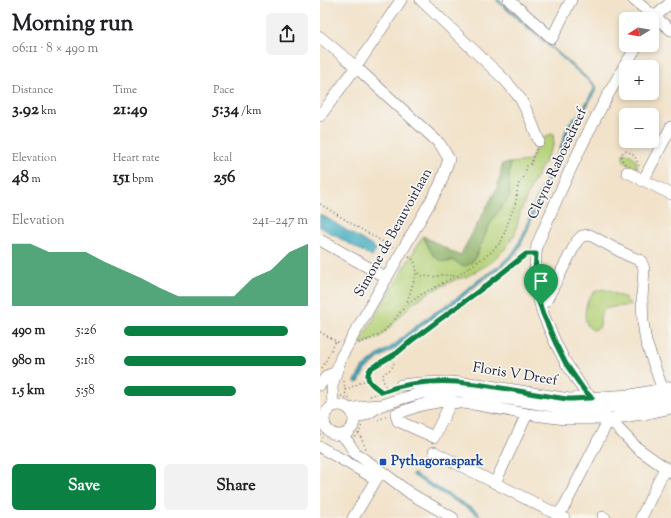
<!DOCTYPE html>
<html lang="en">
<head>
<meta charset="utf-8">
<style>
  :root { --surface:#fff; --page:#f2f2f2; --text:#202124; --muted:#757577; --accent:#0b8043 }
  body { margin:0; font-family:"Sorts Mill Goudy",serif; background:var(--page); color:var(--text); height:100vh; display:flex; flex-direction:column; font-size:15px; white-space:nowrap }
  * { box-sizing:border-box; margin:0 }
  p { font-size:13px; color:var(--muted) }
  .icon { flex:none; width:22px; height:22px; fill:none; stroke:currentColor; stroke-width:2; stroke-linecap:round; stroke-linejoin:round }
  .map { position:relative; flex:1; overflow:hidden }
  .panel { display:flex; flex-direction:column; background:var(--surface); width:320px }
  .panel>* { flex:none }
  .needle { width:26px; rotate:259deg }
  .buttons { position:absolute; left:299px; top:12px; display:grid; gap:8px }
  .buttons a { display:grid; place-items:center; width:40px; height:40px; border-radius:6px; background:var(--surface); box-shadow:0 2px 6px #0003; font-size:20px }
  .pin { position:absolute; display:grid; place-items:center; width:34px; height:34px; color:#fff; margin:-41px -17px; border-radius:50% 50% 50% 0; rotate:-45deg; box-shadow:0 0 4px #0007 }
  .pin .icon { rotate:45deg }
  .round { display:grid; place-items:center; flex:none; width:42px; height:42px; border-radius:6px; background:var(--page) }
  .summary { display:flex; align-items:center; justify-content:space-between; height:68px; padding:0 12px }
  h1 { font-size:22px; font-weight:700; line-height:30px }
  .figures { display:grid; grid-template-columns:repeat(3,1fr); gap:6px; height:68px; padding:4px 12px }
  .figures div { display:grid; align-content:center }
  .figures b { font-size:17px; font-weight:700 }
  .figures small { font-size:11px; font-weight:400 }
  .figures p { font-size:11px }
  .chart { height:112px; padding:8px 12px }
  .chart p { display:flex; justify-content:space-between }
  .chart svg { width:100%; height:72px; margin-top:4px; fill:var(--accent); opacity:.7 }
  .action { display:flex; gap:8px; margin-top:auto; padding:8px 12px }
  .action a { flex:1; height:46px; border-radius:6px; background:var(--accent); color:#fff; font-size:16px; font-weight:700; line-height:46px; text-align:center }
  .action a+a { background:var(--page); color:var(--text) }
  ul { padding:0 12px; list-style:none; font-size:13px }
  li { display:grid; grid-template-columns:64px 48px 1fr; align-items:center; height:30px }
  li i { height:10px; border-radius:5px; background:var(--accent) }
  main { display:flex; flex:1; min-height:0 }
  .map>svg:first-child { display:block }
  .green { fill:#b4d076; stroke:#6b7958 }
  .forest { fill:#8fb267; stroke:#586a51 }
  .water { fill:#3eaabd; stroke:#30667c }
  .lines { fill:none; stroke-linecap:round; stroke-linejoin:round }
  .minor-casing { stroke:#6b656d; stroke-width:12 }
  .path { stroke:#6b656d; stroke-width:1.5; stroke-dasharray:1 3; stroke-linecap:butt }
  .minor { stroke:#fff; stroke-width:11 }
  .route-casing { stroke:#fff; stroke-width:8 }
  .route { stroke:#0b8043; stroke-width:5 }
  .transit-dot { fill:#1a4fb4; stroke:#f6f6f2; stroke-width:1.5 }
  .labels { text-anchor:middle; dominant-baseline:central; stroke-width:3.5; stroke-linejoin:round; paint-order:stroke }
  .street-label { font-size:14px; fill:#22223b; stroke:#f6f6f2 }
  .transit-label { font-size:14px; font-weight:bold; fill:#164399; stroke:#f6f6f2; text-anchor:start }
</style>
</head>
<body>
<main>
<section class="panel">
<div class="summary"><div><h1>Morning run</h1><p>06:11 · 8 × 490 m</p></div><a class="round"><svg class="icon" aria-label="share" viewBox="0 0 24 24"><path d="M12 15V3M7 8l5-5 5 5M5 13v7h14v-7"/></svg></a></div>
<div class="figures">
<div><p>Distance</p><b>3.92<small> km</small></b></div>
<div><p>Time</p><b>21:49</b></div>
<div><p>Pace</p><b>5:34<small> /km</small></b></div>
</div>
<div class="figures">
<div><p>Elevation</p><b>48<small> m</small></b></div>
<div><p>Heart rate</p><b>151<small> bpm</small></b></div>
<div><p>kcal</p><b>256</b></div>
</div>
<div class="chart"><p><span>Elevation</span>241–247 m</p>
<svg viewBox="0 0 160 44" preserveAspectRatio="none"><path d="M0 44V6L10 6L20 11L30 11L40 11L50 17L60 22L70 27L80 33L90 38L100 38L110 38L120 38L130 27L140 22L150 11L160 6V44z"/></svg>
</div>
<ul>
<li><b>490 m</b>5:26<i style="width:89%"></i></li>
<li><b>980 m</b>5:18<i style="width:99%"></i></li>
<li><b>1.5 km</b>5:58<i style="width:61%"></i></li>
</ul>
<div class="action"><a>Save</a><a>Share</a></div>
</section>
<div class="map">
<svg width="351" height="518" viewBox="0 0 351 518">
  <rect width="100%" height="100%" fill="#f6f6f2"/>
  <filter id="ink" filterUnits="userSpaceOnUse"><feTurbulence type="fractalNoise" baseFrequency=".025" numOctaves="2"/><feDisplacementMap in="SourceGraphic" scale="8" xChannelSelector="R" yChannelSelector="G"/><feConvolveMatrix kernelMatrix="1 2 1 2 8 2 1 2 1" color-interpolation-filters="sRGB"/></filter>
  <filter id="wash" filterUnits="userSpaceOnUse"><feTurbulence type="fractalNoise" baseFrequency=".012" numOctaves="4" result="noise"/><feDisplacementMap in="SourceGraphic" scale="16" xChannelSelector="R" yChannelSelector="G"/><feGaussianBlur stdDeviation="0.9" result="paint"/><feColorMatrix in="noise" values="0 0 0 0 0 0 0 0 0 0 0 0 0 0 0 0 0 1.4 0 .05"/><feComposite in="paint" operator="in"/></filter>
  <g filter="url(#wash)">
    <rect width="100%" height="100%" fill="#f2e2c9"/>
    <path class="green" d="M233 133 234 144 211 187 200 213 195 233 186 248 172 262 146 277 137 279 108 293 94 302 83 313 73 324 59 338 38 345 103 236 113 255 129 262 133 260 142 266C145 265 149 264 151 263 156 258 165 235 168 228 174 216 182 206 190 197L189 187 190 163 210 161 219 141Z
      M304 153C313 153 318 161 317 169L304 162C303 158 302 156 304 153Z
      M283 289C291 291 298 296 306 298V301L310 303 311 306C301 306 292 306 283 310 278 315 282 321 279 328L273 330C261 325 265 303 271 295 275 291 279 290 283 289Z"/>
    <path class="forest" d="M190 163 189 187 190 197C182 206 174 216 168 228 164 237 158 256 151 263 149 265 145 266 142 266L133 260C115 267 109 248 103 236L140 256 177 188 180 177 182 164Z"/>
    <path class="water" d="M176 0H179L275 85 276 87V90L263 113 250 126 237 165 221 196 206 234 197 252 179 269 160 282 139 300 100 327 76 348 59 358 45 370 39 382 37 383 35 382V381L42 368 58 355 74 345 98 324 138 297 158 280 179 266 195 250 204 232 218 194 235 163 248 124 261 112 274 89V86Z
      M0 214 57 249 52 257 0 227Z
      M93 473 156 511 163 518H160L155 513 101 481 92 475Z"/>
  </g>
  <g filter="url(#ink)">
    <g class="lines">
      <g class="minor-casing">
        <path id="minor" d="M101 0 186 81 200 98 210 118 219 141
          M189 0 232 38 251 0
          M314 0 351 30
          M332 22 335 17 351 2
          M0 37 36 67 120 144 129 159 120 185 21 357 12 386 13 406
          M318 45C311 56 303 67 297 79 266 132 241 188 217 245L216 254 215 276 217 293 223 314 236 344 246 363 264 391 278 403 289 419 317 448 351 472
          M0 116 36 67 81 0
          M307 172 351 194
          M323 181 351 127
          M0 240 67 278
          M221 305 226 301 257 241 262 236 270 235 305 254 321 261 324 269 322 298 323 322 326 342 346 399
          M0 385C5 378 7 374 16 373
          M81 385 101 383 127 382 158 384 249 399 311 395 343 389 351 387
          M123 401 131 402 114 437 78 421 76 414 101 405Z
          M131 402 153 404 207 414 245 419H289L329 413 351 408
          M4 420a15 15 0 1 1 30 0a15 15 0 1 1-30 0Z
          M31 409 46 406 62 405 83 398 102 393 138 391 251 409 282 408 314 405 351 398
          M34 419 49 413 61 405
          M22 435 28 442 35 453 61 471 91 494 133 518
          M0 447 56 479
          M114 452 244 518
          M175 483 207 414
          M238 515 245 505 289 419
          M283 517 285 518
          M33 518 60 473
          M321 518 345 468"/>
      </g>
      <path class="path" d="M305 164C301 160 300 155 304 151 313 152 317 158 319 167
        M0 204 39 228 74 248
        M89 257 94 260 97 271 102 276 112 277 122 275 137 276 170 253 181 242 196 201 198 185 204 177 207 166 211 164 216 149
        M86 305 97 271
        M0 332 19 343
        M39 343 46 341 63 332 75 319 86 305 102 294 136 276
        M2 368 16 341
        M24 381 26 397
        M25 390 44 381 48 378
        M67 390 62 377C65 370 70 373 74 364L71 358
        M62 392C53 386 42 380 51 368L77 353 91 341 119 320 167 285 206 254
        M21 396 31 399
        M50 396 73 388
        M58 420 68 416
        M39 433 46 449
        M0 434 2 438
        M35 437 39 433 42 425"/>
      <use href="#minor" class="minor"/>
    </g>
  </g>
  <g class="lines" filter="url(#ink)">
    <g class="route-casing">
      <path id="route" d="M206 254H216L215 276 216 293 223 314 236 344 246 364 264 390 272 398C264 398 256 399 248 399 187 392 123 368 62 392 54 386 42 380 51 368L77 353 91 341 119 320 167 285Z"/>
    </g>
    <use href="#route" class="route"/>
  </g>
  <rect class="transit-dot" x="59" y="458" width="8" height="8" rx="2"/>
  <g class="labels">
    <g class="street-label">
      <text transform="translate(238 164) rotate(-65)">Cleyne Raboesdreef</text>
      <text transform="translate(74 233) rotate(-61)">Simone de Beauvoirlaan</text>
      <text transform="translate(195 375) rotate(9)">Floris V Dreef</text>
    </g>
    <g class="transit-label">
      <text x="71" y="462">Pythagoraspark</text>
    </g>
  </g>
</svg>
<div class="buttons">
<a><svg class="needle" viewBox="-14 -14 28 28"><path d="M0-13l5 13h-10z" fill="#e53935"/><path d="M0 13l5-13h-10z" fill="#757577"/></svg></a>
<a>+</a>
<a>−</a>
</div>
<div class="pin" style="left:221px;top:305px;background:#1e9e55"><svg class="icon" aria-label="arrive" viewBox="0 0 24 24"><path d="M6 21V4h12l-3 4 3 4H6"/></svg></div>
</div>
</main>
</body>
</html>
